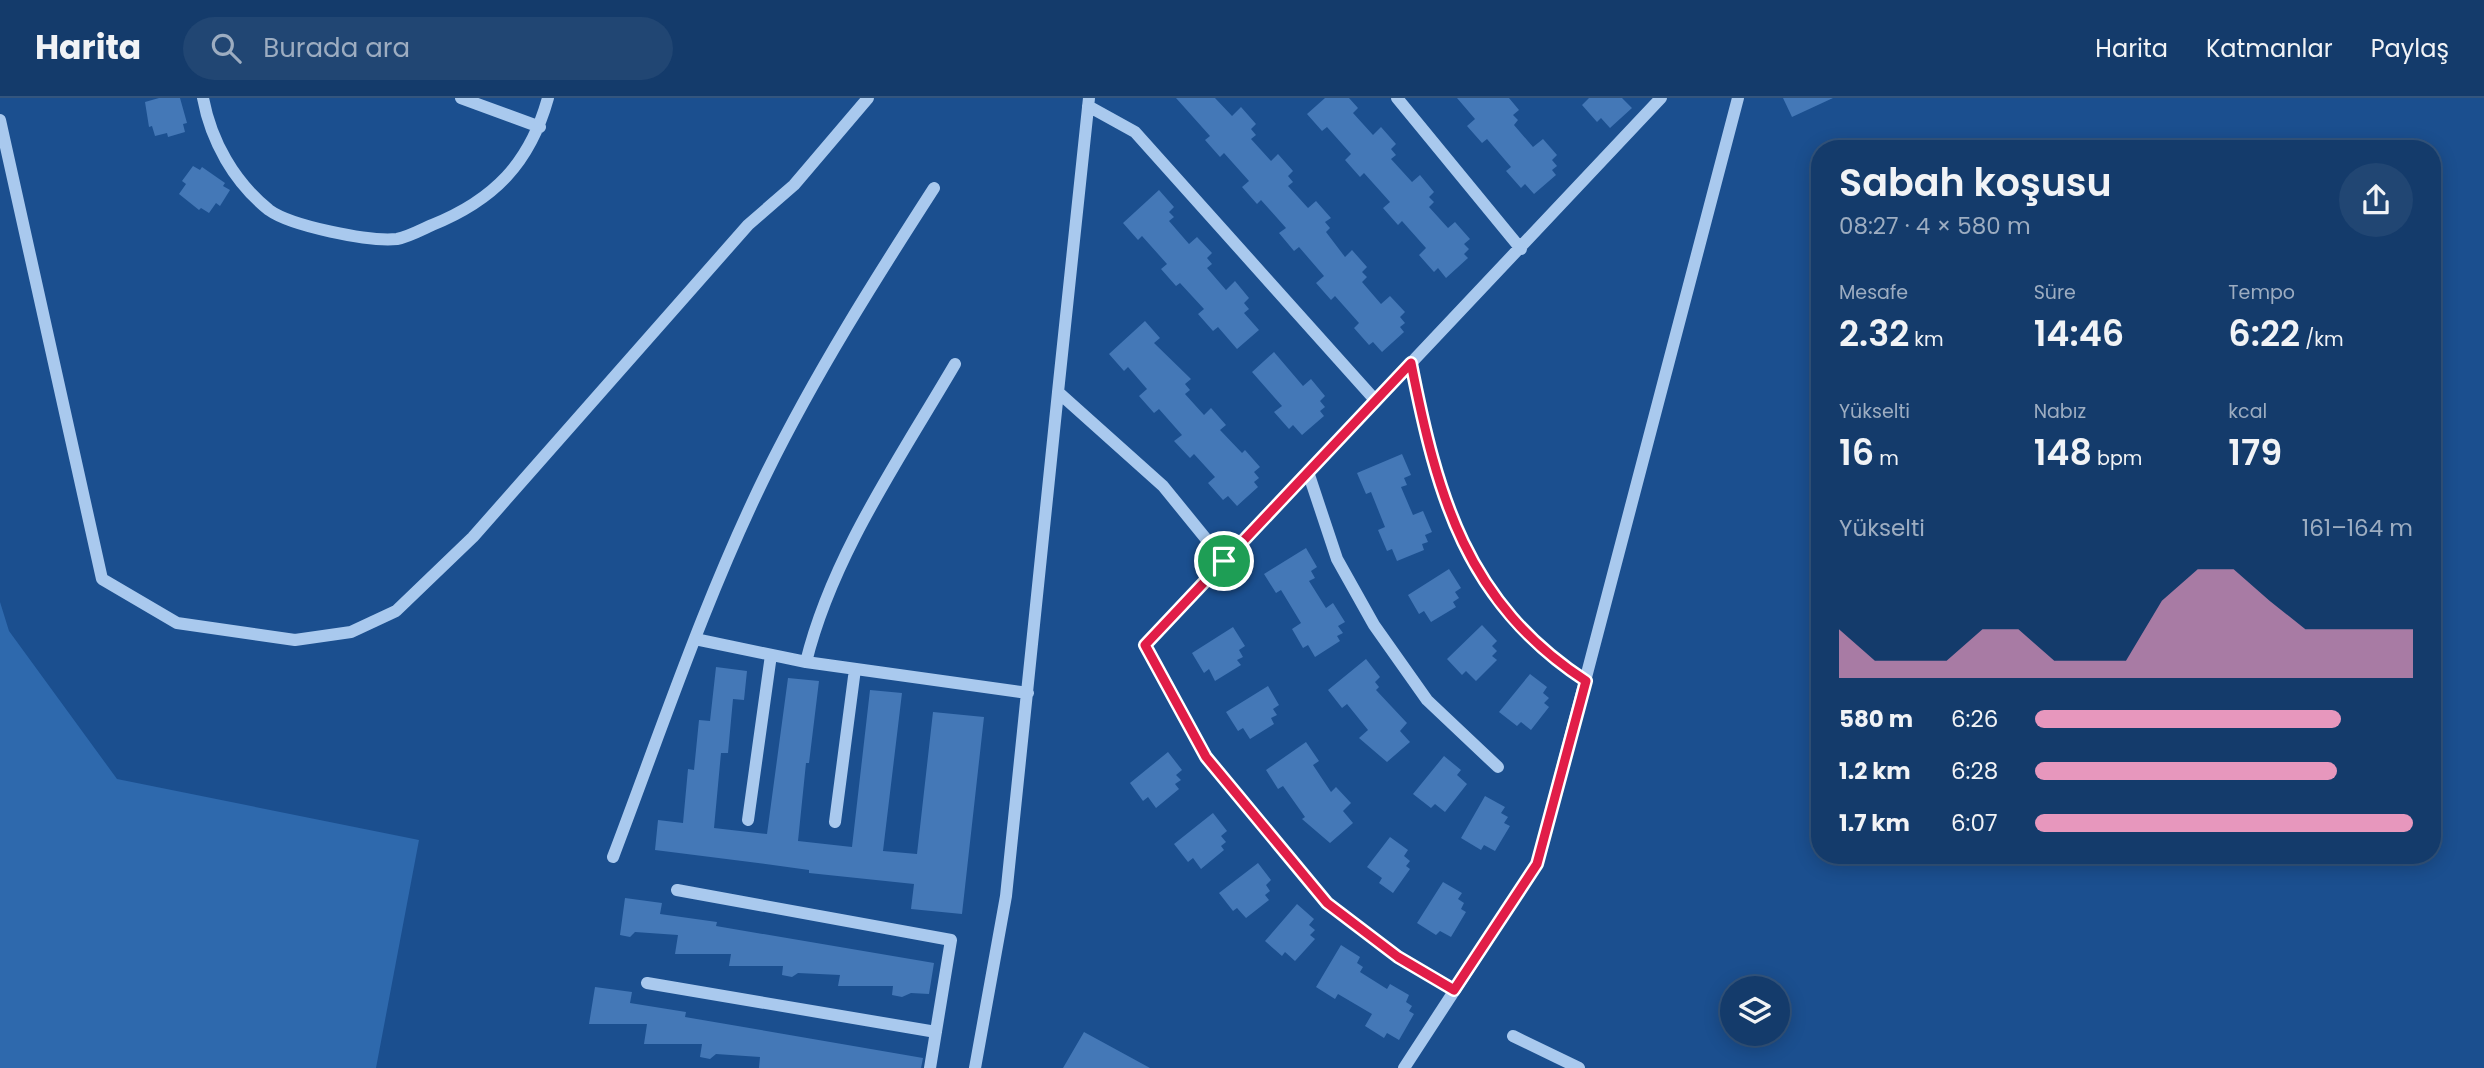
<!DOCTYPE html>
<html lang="tr">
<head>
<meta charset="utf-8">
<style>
  :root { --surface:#143b6b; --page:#214673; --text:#f1f3f6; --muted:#9dadc1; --line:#33557e; --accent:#e797bd }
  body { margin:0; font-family:Poppins,sans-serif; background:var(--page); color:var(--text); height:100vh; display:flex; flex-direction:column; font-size:26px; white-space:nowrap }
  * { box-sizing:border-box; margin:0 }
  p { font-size:23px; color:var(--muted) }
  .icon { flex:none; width:38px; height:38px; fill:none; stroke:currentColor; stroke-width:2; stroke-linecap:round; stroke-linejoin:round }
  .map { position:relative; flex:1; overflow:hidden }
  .sheet { position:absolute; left:1811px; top:42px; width:630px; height:724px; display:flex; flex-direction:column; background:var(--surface); border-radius:28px; box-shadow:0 4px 18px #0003,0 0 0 2px var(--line) }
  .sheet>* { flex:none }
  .controls { position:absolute; left:1720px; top:878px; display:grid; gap:14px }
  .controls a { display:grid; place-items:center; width:70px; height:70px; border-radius:50%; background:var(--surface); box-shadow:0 4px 18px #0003,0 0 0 2px var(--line); font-size:35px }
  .pin { position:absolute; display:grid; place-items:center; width:60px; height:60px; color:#fff; margin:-30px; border:4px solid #fff; border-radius:50%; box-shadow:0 2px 7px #0007 }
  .round { display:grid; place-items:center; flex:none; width:74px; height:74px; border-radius:37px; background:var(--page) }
  .summary { display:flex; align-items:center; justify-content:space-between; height:119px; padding:0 28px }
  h1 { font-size:38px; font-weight:600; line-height:52px }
  .figures { display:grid; grid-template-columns:repeat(3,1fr); gap:10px; height:119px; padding:7px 28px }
  .figures div { display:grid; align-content:center }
  .figures b { font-size:35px; font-weight:600 }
  .figures small { font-size:19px; font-weight:400 }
  .figures p { font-size:19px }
  .chart { height:196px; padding:14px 28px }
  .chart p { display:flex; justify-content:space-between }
  .chart svg { width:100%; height:126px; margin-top:7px; fill:var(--accent); opacity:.7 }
  ul { padding:0 28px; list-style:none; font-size:23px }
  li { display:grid; grid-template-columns:112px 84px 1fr; align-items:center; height:52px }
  li i { height:18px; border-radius:9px; background:var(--accent) }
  header { display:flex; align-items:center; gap:42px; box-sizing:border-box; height:98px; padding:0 35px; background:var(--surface); border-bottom:2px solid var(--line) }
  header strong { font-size:33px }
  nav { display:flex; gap:38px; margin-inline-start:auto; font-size:24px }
  .search { width:490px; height:63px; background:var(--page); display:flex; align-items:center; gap:18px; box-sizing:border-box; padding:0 24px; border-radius:38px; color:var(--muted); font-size:26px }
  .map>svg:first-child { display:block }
  .green { fill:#2e69ad }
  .building { fill:#4478b7 }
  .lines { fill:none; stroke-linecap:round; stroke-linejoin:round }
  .minor { stroke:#a9c9ee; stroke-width:12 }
  .route-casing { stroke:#fff; stroke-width:14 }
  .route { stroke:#e11d48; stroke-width:9 }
</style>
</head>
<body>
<header>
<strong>Harita</strong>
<div class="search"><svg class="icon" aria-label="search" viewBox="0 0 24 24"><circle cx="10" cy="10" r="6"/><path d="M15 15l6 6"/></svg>Burada ara</div>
<nav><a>Harita</a><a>Katmanlar</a><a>Paylaş</a></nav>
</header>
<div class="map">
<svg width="2484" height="970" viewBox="0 0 2484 970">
  <rect width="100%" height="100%" fill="#1b4f8f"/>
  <path class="green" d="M0 504 9 533 117 681 419 742 376 970H0Z"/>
  <path class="building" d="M159 0H180L187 25 183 26 185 34 168 39 167 35 155 38 152 28 149 29 145 4Z
    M1176 0H1215L1232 18 1241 9 1256 26 1251 31 1256 37 1251 41 1271 63 1278 56 1293 73 1288 78 1293 84 1288 88 1308 110 1316 103 1331 120 1325 124 1330 130 1326 134 1345 159 1352 152 1367 169 1362 174 1367 179 1362 184 1381 206 1390 198 1405 214 1400 219 1405 225 1400 229 1404 234 1382 254 1373 244 1369 247 1354 230 1359 225 1335 198 1331 202 1316 185 1324 178 1299 149 1294 153 1279 135 1286 130 1261 102 1257 106 1242 89 1249 83 1224 55 1220 59 1205 42 1210 38Z
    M1325 0H1349L1358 10 1353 15 1373 37 1381 29 1396 46 1391 51 1396 57 1391 61 1412 84 1420 77 1434 94 1429 99 1434 104 1429 109 1448 130 1455 124 1470 141 1464 146 1469 151 1464 156 1468 160 1446 180 1438 170 1434 174 1419 157 1426 150 1402 123 1398 127 1383 110 1390 104 1364 75 1360 79 1345 62 1351 56 1327 29 1322 33 1307 16Z
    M1457 0H1509L1519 12 1513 17 1518 22 1514 27 1533 49 1543 41 1557 57 1552 62 1557 68 1552 72 1556 77 1534 96 1525 86 1521 90 1506 73 1511 69 1487 41 1482 45 1467 28 1475 21Z
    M1589 0H1622L1632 10 1610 30 1601 20 1597 24 1582 7Z
    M1783 0H1833L1792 19Z
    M193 68 200 72 202 69 225 85 223 88 230 92 220 108 216 105 209 115 201 110 199 112 179 96 186 86 182 83Z
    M1159 92 1174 109 1169 114 1174 119 1169 123 1189 146 1197 139 1212 155 1207 160 1212 166 1207 170 1226 192 1235 183 1249 200 1244 205 1249 211 1244 215 1259 232 1237 251 1218 229 1213 233 1198 216 1204 211 1180 185 1176 188 1161 171 1167 166 1142 138 1138 142 1123 125Z
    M1145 223 1160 240 1154 245 1191 281 1185 286 1190 292 1185 296 1204 317 1211 310 1226 327 1220 332 1242 355 1245 352 1260 369 1254 374 1259 380 1254 384 1258 389 1237 408 1228 398 1223 402 1208 385 1215 379 1194 356 1190 360 1174 343 1182 337 1159 311 1154 315 1139 298 1147 291 1128 269 1124 273 1109 256Z
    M1274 254 1303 288 1311 281 1325 298 1320 303 1325 309 1320 313 1324 318 1302 337 1293 327 1289 331 1274 314 1282 308 1252 274Z
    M1402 356 1411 377 1404 380 1407 387 1401 389 1413 417 1423 413 1432 434 1425 437 1428 444 1422 446 1424 452 1397 463 1392 451 1387 453 1378 432 1385 429 1371 394 1366 396 1357 375Z
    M1306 450 1317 469 1311 473 1315 480 1309 483 1326 510 1333 505 1345 524 1338 528 1343 535 1337 538 1340 543 1315 559 1308 547 1303 550 1292 531 1301 525 1281 492 1276 495 1264 476Z
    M1449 471 1461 490 1455 494 1459 500 1453 504 1456 509 1431 524 1424 513 1419 516 1408 497Z
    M1482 527 1497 543 1492 548 1497 553 1492 558 1497 562 1476 583 1466 573 1462 577 1447 561Z
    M1233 529 1245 548 1239 552 1243 559 1237 562 1241 567 1215 583 1209 571 1204 575 1192 555Z
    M1366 561 1380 579 1375 584 1379 589 1376 592 1407 625 1400 633 1410 644 1387 664 1359 640 1368 632 1347 606 1342 610 1328 592Z
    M716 569 747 573 744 602 733 601 728 655H721L714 730 767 736 788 580 819 583 809 665H806L798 743 852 749 870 592 902 595 883 753 917 756 933 614 984 619 962 816 911 811 914 786 809 775V772L758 765 655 752 658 722 683 725 688 671 694 672 699 622 710 623Z
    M1530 576 1547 589 1543 595 1549 600 1544 605 1549 609 1531 632 1521 624 1517 628 1499 614Z
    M1268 588 1279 607 1273 611 1277 617 1271 620 1274 626 1250 641 1243 630 1238 633 1226 614Z
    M1306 644 1319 663 1313 667 1331 694 1336 689 1351 705 1343 713 1353 725 1330 745 1302 721 1305 719 1283 688 1278 691 1266 672Z
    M1168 654 1182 672 1176 677 1181 682 1175 686 1179 691 1156 710 1148 699 1143 703 1130 685Z
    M1444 658 1461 672 1457 677 1467 686 1445 714 1435 706 1431 710 1413 696Z
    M1485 698 1505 709 1501 715 1508 719 1504 725 1510 728 1495 753 1484 747 1481 752 1461 740Z
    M1213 715 1227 733 1221 738 1226 744 1221 748 1224 752 1201 771 1193 760 1188 764 1174 746Z
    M1390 739 1408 752 1404 758 1410 763 1406 768 1410 771 1393 795 1379 785 1382 780 1367 769Z
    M1258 765 1271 782 1266 787 1270 793 1265 797 1269 802 1246 820 1237 810 1233 813 1219 795Z
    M1443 784 1462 795 1458 801 1464 805 1461 811 1466 814 1451 839 1440 833 1436 837 1417 825Z
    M625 800 662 805 660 816 717 824 716 828 934 865 929 896 911 895 902 899 892 897 893 888H838L840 877 798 875 792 879 782 877 783 868H729L731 856H675L678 837 635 834 630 839 620 837Z
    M1297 806 1314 821 1309 827 1315 832 1310 837 1315 841 1295 863 1285 854 1282 858 1265 843Z
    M1341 847 1360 859 1357 865 1363 869 1360 874 1387 891 1390 886 1409 897 1406 904 1412 908 1409 913 1414 916 1399 942 1387 935 1384 940 1365 928 1372 916 1338 896 1335 901 1316 889Z
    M595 889 632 894 630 905 686 914 685 919 923 960 921 970H759L760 959 716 956 710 961 700 959 702 946H644L647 926H589Z
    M1084 934 1150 970H1063Z"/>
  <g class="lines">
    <path class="minor" d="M203 0C211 43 234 84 269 112 291 128 369 144 397 141 408 139 421 132 432 127 494 102 530 65 548 0
      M461 0 540 29
      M1089 0 1058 294 1163 388 1224 463
      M1397 0 1521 151
      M1088 8 1135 34 1376 303
      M0 22 102 481 177 525 295 542 351 534 396 513 473 439 748 127 794 87 868 0
      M1411 265C1436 396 1468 507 1586 583
      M1308 374 1337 461 1374 527 1427 602 1498 669
      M695 541 806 564 1028 595
      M806 564C832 458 900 360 955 266
      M748 722 771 557
      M835 724 855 571
      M613 759C662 630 706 498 767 374 816 275 874 183 934 90
      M677 792 951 842 930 970
      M647 885 936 934
      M1454 892 1398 859 1327 805 1206 659 1145 547 1661 0
      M1513 938 1579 970
      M975 970 1006 798 1058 294
      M1404 970 1537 766 1738 0"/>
  </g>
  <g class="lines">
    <g class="route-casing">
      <path id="route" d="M1411 265C1437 397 1466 505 1586 583L1537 766 1454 892 1398 859 1327 805 1206 659 1145 547Z"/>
    </g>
    <use href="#route" class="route"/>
  </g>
</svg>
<div class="controls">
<a><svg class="icon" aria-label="layers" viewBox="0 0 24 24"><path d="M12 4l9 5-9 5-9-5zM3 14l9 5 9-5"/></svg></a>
</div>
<div class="pin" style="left:1224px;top:463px;background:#1e9e55"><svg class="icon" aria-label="arrive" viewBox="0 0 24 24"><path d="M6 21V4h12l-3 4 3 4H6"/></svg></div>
<section class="sheet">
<div class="summary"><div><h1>Sabah koşusu</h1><p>08:27 · 4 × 580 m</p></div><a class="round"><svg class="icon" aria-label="share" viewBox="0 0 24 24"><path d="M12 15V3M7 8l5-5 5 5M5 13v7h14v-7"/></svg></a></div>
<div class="figures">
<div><p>Mesafe</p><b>2.32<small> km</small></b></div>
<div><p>Süre</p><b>14:46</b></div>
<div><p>Tempo</p><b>6:22<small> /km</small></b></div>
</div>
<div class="figures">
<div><p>Yükselti</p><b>16<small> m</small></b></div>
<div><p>Nabız</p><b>148<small> bpm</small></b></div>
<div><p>kcal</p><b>179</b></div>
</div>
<div class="chart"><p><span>Yükselti</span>161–164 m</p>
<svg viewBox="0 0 160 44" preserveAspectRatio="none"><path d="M0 44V27L10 38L20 38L30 38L40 27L50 27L60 38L70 38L80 38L90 17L100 6L110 6L120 17L130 27L140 27L150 27L160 27V44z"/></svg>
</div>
<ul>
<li><b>580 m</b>6:26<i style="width:81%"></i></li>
<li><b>1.2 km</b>6:28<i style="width:80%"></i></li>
<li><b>1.7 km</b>6:07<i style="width:100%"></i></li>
</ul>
</section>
</div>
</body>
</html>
